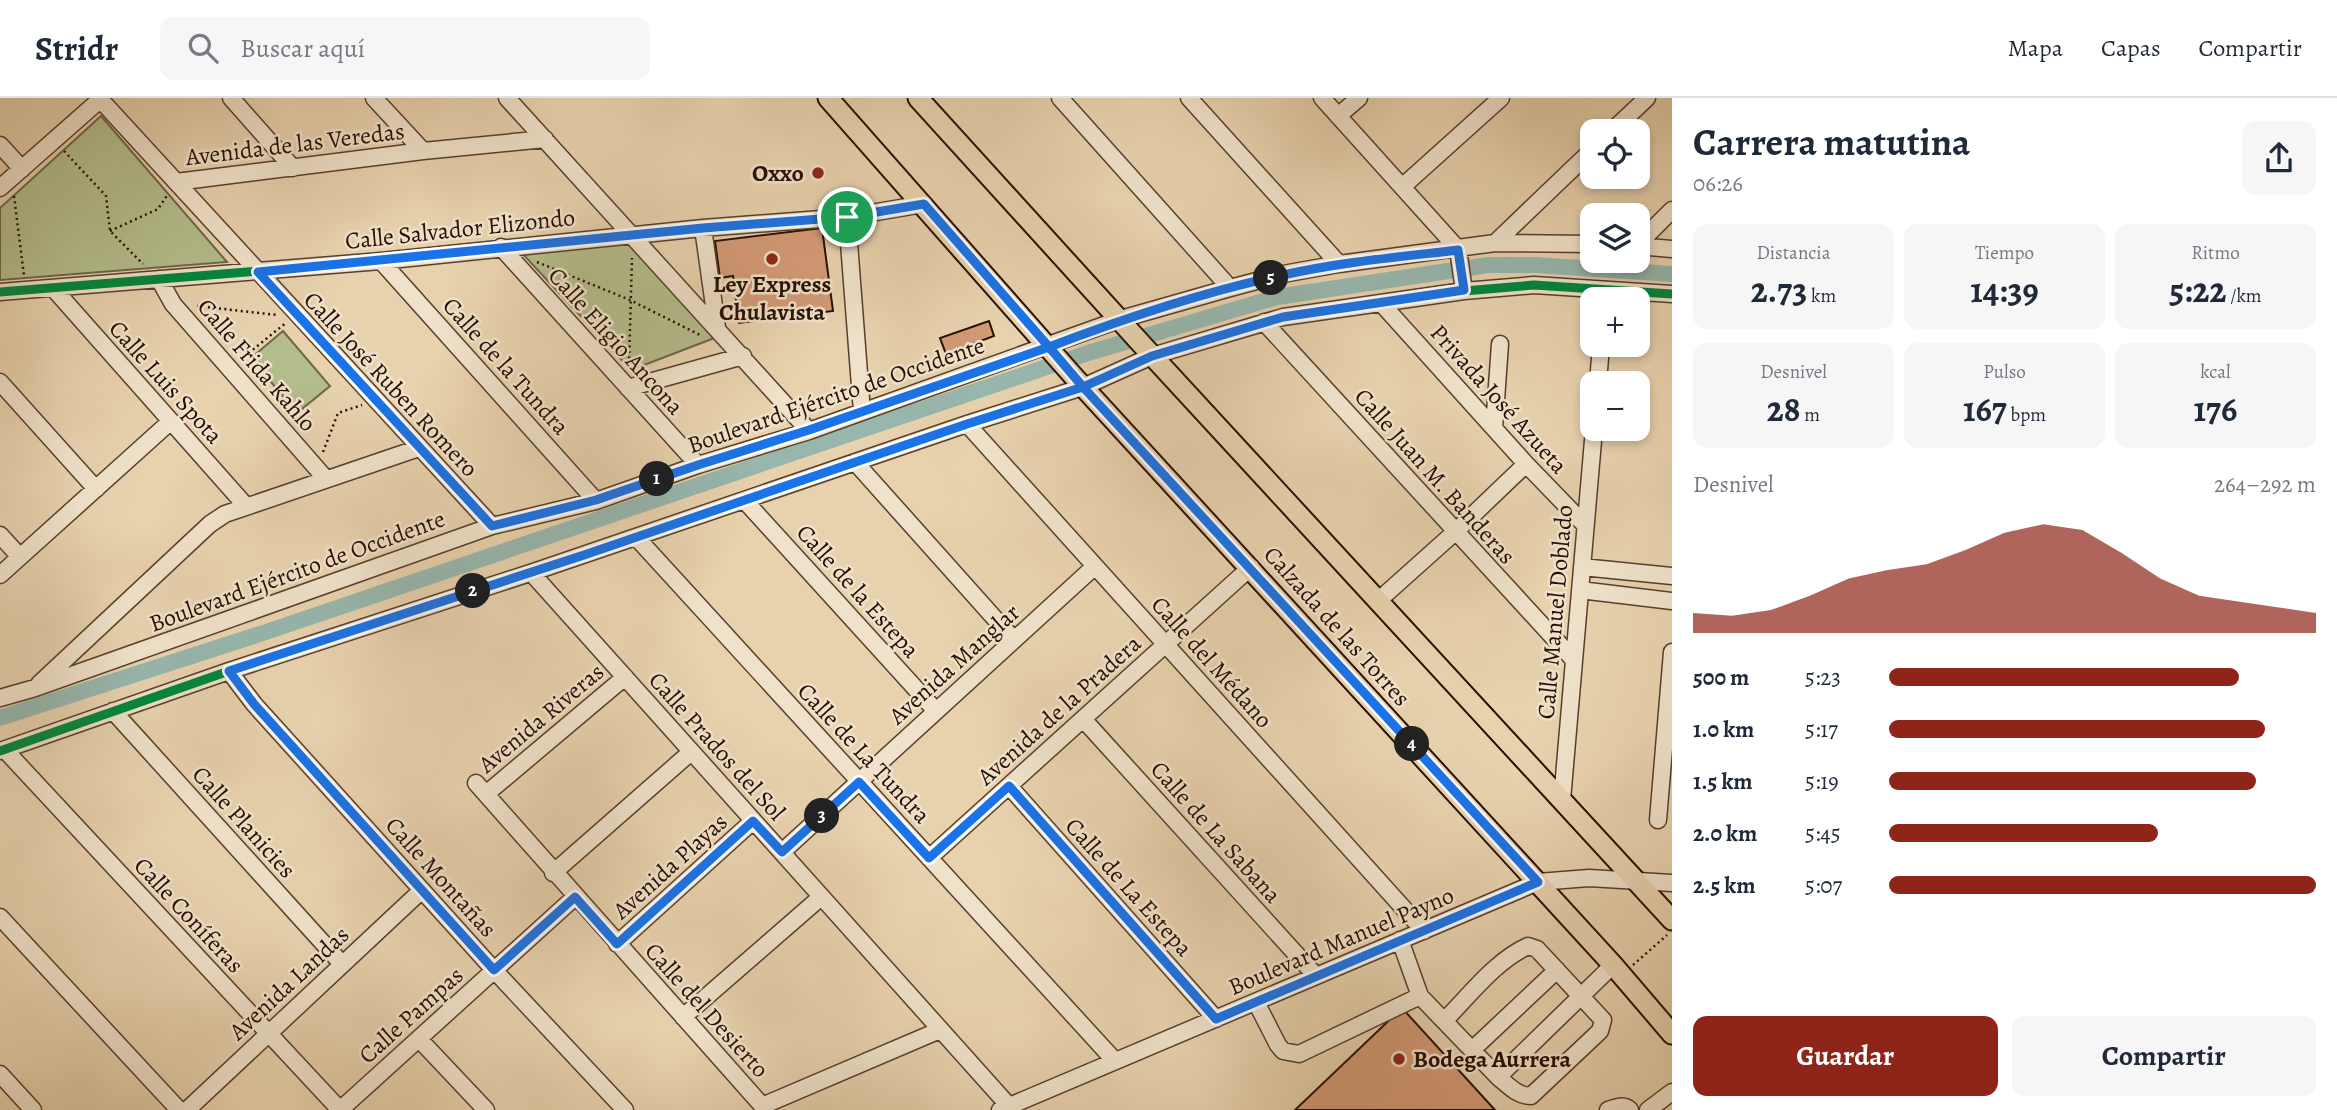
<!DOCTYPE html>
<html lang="es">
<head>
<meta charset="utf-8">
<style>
  :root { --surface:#fff; --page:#f6f6f7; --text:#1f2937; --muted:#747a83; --line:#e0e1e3; --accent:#8f2418 }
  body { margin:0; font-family:Alegreya,serif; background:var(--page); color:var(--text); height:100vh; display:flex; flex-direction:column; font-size:26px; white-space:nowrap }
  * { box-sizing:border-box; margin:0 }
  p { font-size:23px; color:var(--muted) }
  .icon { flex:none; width:38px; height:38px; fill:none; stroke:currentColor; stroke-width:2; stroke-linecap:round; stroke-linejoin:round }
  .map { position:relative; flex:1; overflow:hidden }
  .side { display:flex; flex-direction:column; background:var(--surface); width:665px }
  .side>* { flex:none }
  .buttons { position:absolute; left:1580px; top:21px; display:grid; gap:14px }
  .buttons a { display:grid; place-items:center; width:70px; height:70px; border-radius:14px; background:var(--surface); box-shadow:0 4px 10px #0003; font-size:35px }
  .pin { position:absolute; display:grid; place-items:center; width:60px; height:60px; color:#fff; margin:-30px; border:4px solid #fff; border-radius:50%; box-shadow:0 2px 7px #0007 }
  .km { position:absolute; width:35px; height:35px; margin:-18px; border-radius:50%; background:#222; color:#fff; font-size:19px; line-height:35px; text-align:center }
  .round { display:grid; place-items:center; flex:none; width:74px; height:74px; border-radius:14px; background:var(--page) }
  .headline { display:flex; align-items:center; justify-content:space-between; height:119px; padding:0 21px }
  h1 { font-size:38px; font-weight:700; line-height:52px }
  .stats { display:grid; grid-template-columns:repeat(3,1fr); gap:10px; height:119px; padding:7px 21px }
  .stats div { display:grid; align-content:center; border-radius:14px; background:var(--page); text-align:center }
  .stats b { font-size:35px; font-weight:700 }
  .stats small { font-size:19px; font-weight:400 }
  .stats p { font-size:19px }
  .chart { height:196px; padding:14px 21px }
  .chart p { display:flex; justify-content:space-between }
  .chart svg { width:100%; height:126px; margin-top:7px; fill:var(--accent); opacity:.7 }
  .cta { display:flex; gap:14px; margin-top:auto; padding:14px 21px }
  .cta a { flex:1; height:80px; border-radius:14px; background:var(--accent); color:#fff; font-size:28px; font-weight:700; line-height:80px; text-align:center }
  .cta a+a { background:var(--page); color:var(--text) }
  ul { padding:0 21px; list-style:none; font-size:23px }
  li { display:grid; grid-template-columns:112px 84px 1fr; align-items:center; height:52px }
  li i { height:18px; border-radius:9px; background:var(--accent) }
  header { display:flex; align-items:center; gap:42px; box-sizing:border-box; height:98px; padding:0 35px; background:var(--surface); border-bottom:2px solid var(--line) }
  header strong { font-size:33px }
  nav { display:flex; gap:38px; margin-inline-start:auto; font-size:24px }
  .search { width:490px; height:63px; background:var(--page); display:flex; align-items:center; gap:18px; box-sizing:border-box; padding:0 24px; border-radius:14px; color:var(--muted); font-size:26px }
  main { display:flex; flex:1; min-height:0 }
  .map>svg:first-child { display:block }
  .green { fill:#b4bd8c; stroke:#6e6648; stroke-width:2 }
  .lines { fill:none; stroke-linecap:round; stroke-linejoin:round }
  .canal { stroke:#97b7ae; stroke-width:16 }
  .building { fill:#d39a76; stroke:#270e03; stroke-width:2 }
  .minor-casing { stroke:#573f2e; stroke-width:19 }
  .major-casing { stroke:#270e03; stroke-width:23 }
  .path { stroke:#270e03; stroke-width:2.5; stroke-dasharray:2 3.5; stroke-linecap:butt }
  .minor { stroke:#f0e2ca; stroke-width:16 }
  .major { stroke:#e8d2ae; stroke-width:19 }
  .cycleway-casing { stroke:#f0e2ca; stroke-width:13 }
  .cycleway { stroke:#00873e; stroke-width:9 }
  .route-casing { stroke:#fff; stroke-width:14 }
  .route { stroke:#1a73e8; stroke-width:9 }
  .poi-dot { fill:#8f2418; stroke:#f0e2ca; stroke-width:2.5 }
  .labels { text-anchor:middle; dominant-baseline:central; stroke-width:5; stroke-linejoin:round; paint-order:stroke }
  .street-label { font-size:24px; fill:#270e03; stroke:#f0e2ca }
  .poi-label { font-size:24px; font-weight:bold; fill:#270e03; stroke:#f0e2ca; text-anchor:end }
</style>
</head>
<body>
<header>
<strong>Stridr</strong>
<div class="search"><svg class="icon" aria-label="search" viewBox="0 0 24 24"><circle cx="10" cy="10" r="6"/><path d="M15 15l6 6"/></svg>Buscar aquí</div>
<nav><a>Mapa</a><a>Capas</a><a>Compartir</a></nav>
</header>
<main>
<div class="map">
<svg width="1672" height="1012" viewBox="0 0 1672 1012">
  <rect width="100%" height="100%" fill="#e8d2ae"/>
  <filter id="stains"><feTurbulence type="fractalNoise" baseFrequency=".00286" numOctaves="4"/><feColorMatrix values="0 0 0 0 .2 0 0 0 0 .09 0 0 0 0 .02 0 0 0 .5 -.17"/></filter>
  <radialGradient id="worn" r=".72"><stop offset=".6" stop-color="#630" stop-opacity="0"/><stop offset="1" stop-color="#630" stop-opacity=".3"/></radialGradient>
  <path class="green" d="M101 18 227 164 0 182V110Z
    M627 141 717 239 631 272 520 153Z
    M283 233 330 288 297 315 251 260Z"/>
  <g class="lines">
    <path class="canal" d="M0 620 266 534 1088 255 1277 199 1488 167H1535L1672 176"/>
  </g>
  <path class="building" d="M822 130 833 213 739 225 733 178 720 180 715 143Z
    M989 223 994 238 946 256 940 240Z
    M1402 910 1495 1012H1295Z"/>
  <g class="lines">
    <g class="minor-casing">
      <path id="minor" d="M99 0 492 428
        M231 0 293 70
        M374 0 423 53
        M507 0 809 333
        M1060 0 1230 190
        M1189 0 1339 166
        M1322 0 1458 151 1464 193
        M1338 18 1359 0
        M1612 33 1647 0
        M0 47 22 71
        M176 84 423 53 545 41
        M1402 89 1501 0
        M0 90 102 0
        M847 119 862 314
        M703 130 717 229
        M1495 145 1592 52
        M1638 146 1672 112
        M1638 148 1672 151
        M501 149 698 367
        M381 163 596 403
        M159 181 173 206 326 381
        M53 190 246 408
        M0 194 381 163 703 130 847 119 924 106
        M1381 205 1526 366 1585 427
        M1264 224 1574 562
        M0 284 96 391
        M1598 285 1601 247
        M628 290 743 258
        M967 326 1424 833
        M1494 330 1500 246
        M855 364 1014 542
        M745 403 936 613
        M0 437 20 459
        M636 439 1115 963
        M1582 469 1672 478
        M533 474 536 480 1009 1008
        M0 477 171 323
        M1580 492 1672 503
        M1379 502 1455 434 1526 366
        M229 573 254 606 494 872 625 1012
        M39 586 210 426 225 416 419 350
        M0 600 35 590 492 428 596 403 698 367 809 333 1121 221 1230 190 1283 176 1339 166 1495 145 1592 146
        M113 613 342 866
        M1083 621 1316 878
        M5 652 340 1012
        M0 653 229 573 533 474 967 326 1083 289 1152 258 1283 219 1464 193 1534 187 1672 196
        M476 685 766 1012
        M1009 688 1216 921
        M486 696 625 579
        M1562 702 1594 331
        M1658 722 1672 554
        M782 754 1094 469
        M929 760 1251 469
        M553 775 691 654
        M0 819 179 1012
        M1400 842 1420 898
        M617 846 753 723
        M1256 904 1278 947 1283 953 1299 956 1420 898 1498 979 1613 867
        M683 919 821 799
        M1444 923C1469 898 1495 863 1528 848L1537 851 1603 922 1600 933 1531 998C1517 998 1508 987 1498 979
        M419 941 486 1012
        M1472 952 1557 872
        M0 976 33 1012
        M762 1008 940 932
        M187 1012 422 792
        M340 1012 575 799
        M1000 1012 1538 784 1589 780 1672 785
        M1608 1012C1616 1009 1624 1006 1630 1012
        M1648 1012 1672 994"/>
    </g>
    <g class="major-casing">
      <path id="major" d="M828 0 1075 280 1613 867 1672 936
        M918 0 1146 251 1672 822"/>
    </g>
    <path class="path" d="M64 53 106 98 110 133 143 166
      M14 98 24 178
      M110 133 158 111 168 96
      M537 164 630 202 700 237
      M197 208 277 217
      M240 262 287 224
      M629 266 632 160
      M323 354 338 315 362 307
      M1633 867 1667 837"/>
    <use href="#minor" class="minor"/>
    <use href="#major" class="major"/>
    <g class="cycleway-casing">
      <path id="cycleway" d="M0 194 381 163 703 130 847 119 924 106
        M0 653 229 573 533 474 967 326 1083 289 1152 258 1283 219 1464 193 1534 187 1672 196"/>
    </g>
    <use href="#cycleway" class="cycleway"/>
  </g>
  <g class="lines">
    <g class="route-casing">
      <path id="route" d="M847 119 703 130 258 174 492 428 596 402 698 367 809 332 1049 249 1083 289 967 326 584 457 229 573 254 606 494 872 575 799 617 846 753 723 782 754 859 684 929 760 1009 688 1216 921 1538 784 1083 289 1152 258 1283 219 1464 192 1458 152C1399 159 1341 164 1283 177 1203 194 1125 220 1049 249L924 106 847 119"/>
    </g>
    <use href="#route" class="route"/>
  </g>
  <g class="poi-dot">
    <circle cx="818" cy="75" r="7"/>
    <circle cx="772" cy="161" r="7"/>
    <circle cx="1399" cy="961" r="7"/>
  </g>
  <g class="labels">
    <g class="street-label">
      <text transform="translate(295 46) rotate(-7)">Avenida de las Veredas</text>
      <text transform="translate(460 131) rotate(-6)">Calle Salvador Elizondo</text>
      <text transform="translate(616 243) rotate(48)">Calle Eligio Ancona</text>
      <text transform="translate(257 267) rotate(49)">Calle Frida Kahlo</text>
      <text transform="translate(506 268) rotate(48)">Calle de la Tundra</text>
      <text transform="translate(166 284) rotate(48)">Calle Luis Spota</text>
      <text transform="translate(391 286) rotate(47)">Calle José Ruben Romero</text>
      <text transform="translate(836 297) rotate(-19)">Boulevard Ejército de Occidente</text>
      <text transform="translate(1499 301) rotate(48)">Privada José Azueta</text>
      <text transform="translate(1435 378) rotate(48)">Calle Juan M. Banderas</text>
      <text transform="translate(297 473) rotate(-20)">Boulevard Ejército de Occidente</text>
      <text transform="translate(858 493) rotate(48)">Calle de la Estepa</text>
      <text transform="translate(1555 514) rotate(-85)">Calle Manuel Doblado</text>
      <text transform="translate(1337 528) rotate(48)">Calzada de las Torres</text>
      <text transform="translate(1212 564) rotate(48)">Calle del Médano</text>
      <text transform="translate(954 566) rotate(-42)">Avenida Manglar</text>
      <text transform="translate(1059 612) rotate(-42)">Avenida de la Pradera</text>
      <text transform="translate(541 620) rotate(-40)">Avenida Riveras</text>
      <text transform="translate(717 648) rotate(48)">Calle Prados del Sol</text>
      <text transform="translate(864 655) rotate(47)">Calle de La Tundra</text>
      <text transform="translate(244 724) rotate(48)">Calle Planicies</text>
      <text transform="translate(1216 734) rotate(48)">Calle de La Sabana</text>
      <text transform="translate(670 768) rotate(-42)">Avenida Playas</text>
      <text transform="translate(441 779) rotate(48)">Calle Montañas</text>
      <text transform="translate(1129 789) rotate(48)">Calle de La Estepa</text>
      <text transform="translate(189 817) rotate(47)">Calle Coníferas</text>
      <text transform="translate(1341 843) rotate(-23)">Boulevard Manuel Payno</text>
      <text transform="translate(289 885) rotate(-43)">Avenida Landas</text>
      <text transform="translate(707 912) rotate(48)">Calle del Desierto</text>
      <text transform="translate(411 917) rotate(-42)">Calle Pampas</text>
    </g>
    <g class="poi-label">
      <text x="804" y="75">Oxxo</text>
      <text x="772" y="186" text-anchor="middle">Ley Express<tspan x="772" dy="28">Chulavista</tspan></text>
      <text x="1413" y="961" text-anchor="start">Bodega Aurrera</text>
    </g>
  </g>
  <rect width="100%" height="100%" filter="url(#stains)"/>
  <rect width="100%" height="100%" fill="url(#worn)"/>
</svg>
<div class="buttons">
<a><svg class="icon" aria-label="locate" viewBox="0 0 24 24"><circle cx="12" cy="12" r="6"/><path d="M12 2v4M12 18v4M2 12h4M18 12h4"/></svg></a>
<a><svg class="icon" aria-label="layers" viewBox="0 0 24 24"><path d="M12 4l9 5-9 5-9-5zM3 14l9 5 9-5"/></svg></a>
<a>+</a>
<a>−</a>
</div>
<div class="pin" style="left:847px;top:119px;background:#1e9e55"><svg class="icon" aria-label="arrive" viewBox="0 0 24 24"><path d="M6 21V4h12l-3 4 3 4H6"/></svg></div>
<b class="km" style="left:657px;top:381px">1</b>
<b class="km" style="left:473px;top:493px">2</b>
<b class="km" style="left:822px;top:718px">3</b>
<b class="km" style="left:1412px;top:646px">4</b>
<b class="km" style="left:1271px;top:180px">5</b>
</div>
<section class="side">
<div class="headline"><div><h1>Carrera matutina</h1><p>06:26</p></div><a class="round"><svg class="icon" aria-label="share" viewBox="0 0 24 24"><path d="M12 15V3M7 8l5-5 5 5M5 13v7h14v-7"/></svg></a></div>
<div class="stats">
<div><p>Distancia</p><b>2.73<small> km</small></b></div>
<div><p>Tiempo</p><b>14:39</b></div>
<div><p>Ritmo</p><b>5:22<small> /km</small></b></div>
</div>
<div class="stats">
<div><p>Desnivel</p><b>28<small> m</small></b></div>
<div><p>Pulso</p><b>167<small> bpm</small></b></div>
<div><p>kcal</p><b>176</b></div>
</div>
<div class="chart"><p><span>Desnivel</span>264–292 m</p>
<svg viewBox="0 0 160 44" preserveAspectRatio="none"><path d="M0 44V37L10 38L20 36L30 31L40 25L50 22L60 20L70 15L80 9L90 6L100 8L110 16L120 25L130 31L140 33L150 35L160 37V44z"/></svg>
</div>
<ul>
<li><b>500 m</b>5:23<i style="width:82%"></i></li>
<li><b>1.0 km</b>5:17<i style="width:88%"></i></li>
<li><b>1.5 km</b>5:19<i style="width:86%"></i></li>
<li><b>2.0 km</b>5:45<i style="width:63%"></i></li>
<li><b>2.5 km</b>5:07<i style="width:100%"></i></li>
</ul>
<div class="cta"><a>Guardar</a><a>Compartir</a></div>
</section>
</main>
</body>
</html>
